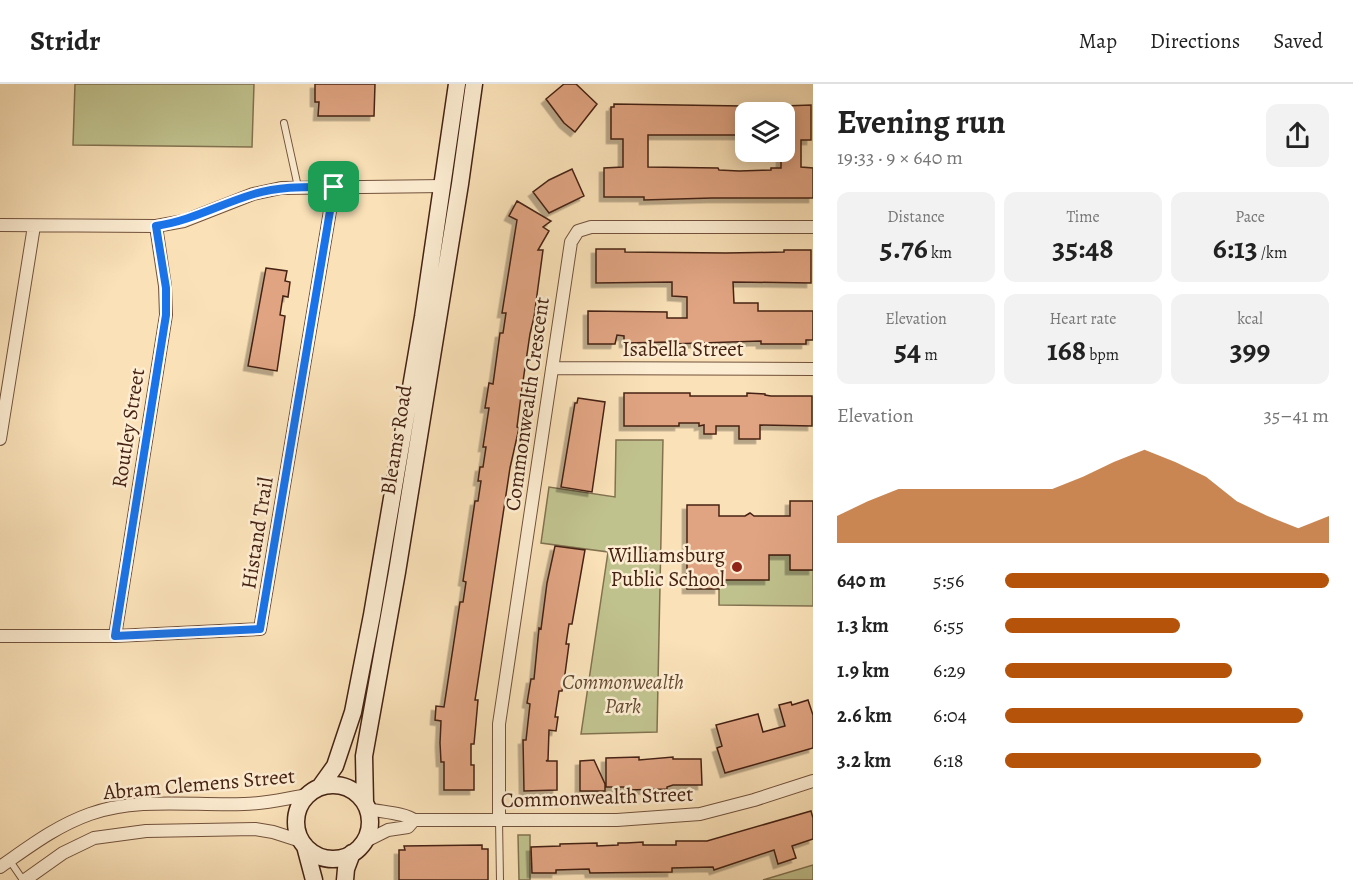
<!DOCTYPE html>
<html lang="en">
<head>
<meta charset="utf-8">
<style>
  :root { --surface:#fff; --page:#f2f2f2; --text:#222; --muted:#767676; --line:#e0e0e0; --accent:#b45309 }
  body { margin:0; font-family:Alegreya,serif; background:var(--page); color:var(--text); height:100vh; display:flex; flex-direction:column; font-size:22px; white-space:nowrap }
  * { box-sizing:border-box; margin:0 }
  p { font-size:20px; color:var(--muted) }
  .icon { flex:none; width:33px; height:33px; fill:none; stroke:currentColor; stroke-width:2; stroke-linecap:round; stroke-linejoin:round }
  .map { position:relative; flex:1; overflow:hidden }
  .drawer { display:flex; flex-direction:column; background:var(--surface); width:540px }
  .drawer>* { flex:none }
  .controls { position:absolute; left:735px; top:18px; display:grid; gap:12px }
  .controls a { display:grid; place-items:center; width:60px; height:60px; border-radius:12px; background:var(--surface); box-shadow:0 3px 15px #0003; font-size:30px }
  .pin { position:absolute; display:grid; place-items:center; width:51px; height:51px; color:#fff; margin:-26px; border-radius:12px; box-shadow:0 3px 9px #0006 }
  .round { display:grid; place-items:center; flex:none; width:63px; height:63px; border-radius:12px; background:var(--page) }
  .overview { display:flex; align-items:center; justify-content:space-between; height:102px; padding:0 24px }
  h1 { font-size:33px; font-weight:700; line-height:45px }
  .metrics { display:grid; grid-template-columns:repeat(3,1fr); gap:9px; height:102px; padding:6px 24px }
  .metrics div { display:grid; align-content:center; border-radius:12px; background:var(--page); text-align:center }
  .metrics b { font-size:30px; font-weight:700 }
  .metrics small { font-size:16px; font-weight:400 }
  .metrics p { font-size:16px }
  .chart { height:168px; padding:12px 24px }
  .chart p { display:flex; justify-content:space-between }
  .chart svg { width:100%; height:108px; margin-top:6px; fill:var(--accent); opacity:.7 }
  ul { padding:0 24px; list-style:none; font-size:20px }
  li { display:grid; grid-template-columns:96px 72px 1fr; align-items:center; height:45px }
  li i { height:15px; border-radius:8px; background:var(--accent) }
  header { display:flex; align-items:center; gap:36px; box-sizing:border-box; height:84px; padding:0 30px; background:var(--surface); border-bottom:2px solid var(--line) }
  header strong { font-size:28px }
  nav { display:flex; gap:33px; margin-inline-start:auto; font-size:21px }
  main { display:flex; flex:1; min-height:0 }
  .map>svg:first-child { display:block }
  .green { fill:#c0c28e; stroke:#827250; stroke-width:1.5 }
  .building { fill:#e0a482; stroke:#452213; stroke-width:1.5; filter:url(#shadow) }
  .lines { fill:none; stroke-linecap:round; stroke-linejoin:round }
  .service-casing { stroke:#72523c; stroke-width:8 }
  .minor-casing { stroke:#72523c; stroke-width:14 }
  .secondary-casing { stroke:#452213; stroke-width:19 }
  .service { stroke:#fcecd1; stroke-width:6 }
  .minor { stroke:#fcecd1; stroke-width:12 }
  .secondary { stroke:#fcecd1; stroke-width:16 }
  .route-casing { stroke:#fff; stroke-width:12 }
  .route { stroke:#1a73e8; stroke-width:8 }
  .poi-dot { fill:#8f2418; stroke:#fcecd1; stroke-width:2 }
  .labels { text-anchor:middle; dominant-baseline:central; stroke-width:5; stroke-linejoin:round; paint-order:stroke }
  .street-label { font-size:21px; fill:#452213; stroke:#fcecd1 }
  .poi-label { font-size:21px; fill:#452213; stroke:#fcecd1; text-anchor:end }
  .park-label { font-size:21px; font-style:italic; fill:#644a32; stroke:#fcecd1 }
</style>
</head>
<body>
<header>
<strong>Stridr</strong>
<nav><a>Map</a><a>Directions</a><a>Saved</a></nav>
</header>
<main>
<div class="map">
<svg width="813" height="796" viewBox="0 0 813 796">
  <defs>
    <filter id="shadow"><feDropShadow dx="-4.5" dy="4.5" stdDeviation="0" flood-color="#0004"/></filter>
  </defs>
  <rect width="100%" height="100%" fill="#fae1b8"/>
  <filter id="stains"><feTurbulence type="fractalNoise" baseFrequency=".00333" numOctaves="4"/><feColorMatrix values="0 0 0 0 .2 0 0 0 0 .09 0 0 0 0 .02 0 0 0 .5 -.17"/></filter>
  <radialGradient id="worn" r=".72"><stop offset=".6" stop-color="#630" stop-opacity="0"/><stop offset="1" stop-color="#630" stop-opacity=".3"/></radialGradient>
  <path class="green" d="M75 0H254L252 63 73 61Z
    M616 356H663L657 648 581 650 608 468 541 459 549 403 615 413Z
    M769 471H790L791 486H813V522L719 521V496Z
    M518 751H530V796H519Z
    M813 781V796H763Z"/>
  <path class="building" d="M315 0H375L374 32H318L319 18H315Z
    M564 0H576L597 20 575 48 564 39 546 15Z
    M614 20 743 22V51H648V83L718 84 719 86 739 87 771 86V84H781V69H784V22L811 21V56H801V83L813 84V114H712L644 116V113H604V84L623 83V55H611V23H614Z
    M572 85 584 112 549 129 533 108 549 96Z
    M517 117 551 137 543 143 549 147 538 166H543L534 233 530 250 522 304 517 343 519 344 510 384 476 610 475 616H478L474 660H471V681H474V706H444V678H441L440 659 441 637 435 636 436 622 444 623 460 518H463L466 498 463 497 468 464 475 417H478L481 397H478L480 383H483L486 363H483L489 324H485L489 299 493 300 500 249H503L506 229H502L517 136 509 132Z
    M596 165H625V168L726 169 784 168V166H811V199L733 198 734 219H758V227H813V256H806V260H761V257L670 260V258L624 259V252L617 251 615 260H588V227L667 228V234H687V213L672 212V198L596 199Z
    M266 184 287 187 285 197 290 198 288 213 283 212 280 231 285 232 277 287 248 282Z
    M624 309H690V312H747V309L765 310V311L771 312H812V342L760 341V355H739V342H716V350H704V341L699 342V339H679V342H624Z
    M578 314 605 318 592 408 561 403 575 319H577Z
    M790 417H813V486H790V471H769V496H719V505H687V421H719V432H745L750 429 754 432H790Z
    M555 462 585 466 572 540H569L566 560H569L565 590 562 607H559L555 633H558L556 647 549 646 548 676 546 677H557V706L524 707 523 656H526L530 620 527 619 531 595H534L539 544 541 545 547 499Z
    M808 616 813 631V664L725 689 717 664 722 662 716 641 758 630 763 648 785 642 779 621 791 618 792 621Z
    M639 673V676L673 673V675H701L702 701H673L667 703V705L626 706V703H606V674Z
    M594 676 605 700V707H580V677Z
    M811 727 813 734V755L792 762 796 774 778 780 774 766 714 786 713 783 672 784V788L590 789 589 785 556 786V789H532L531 763 560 762V760L597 759V762L618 761V759H626L643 758V761H676V757H707Z
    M482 761V765H488V796H399V766H405L404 762Z"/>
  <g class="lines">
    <g class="service-casing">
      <path id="service" d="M284 39 298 103
        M499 736 500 796
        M10 777 23 796"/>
    </g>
    <g class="minor-casing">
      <path id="minor" d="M0 141 156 142 184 137 253 110 281 104 444 102
        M552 284 813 285
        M0 355 34 142
        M0 552H115L260 545 334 103
        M115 552 166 231 165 202 156 142
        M368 725C381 728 405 729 414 736H617L700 730 754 716 813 697
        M499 736V640L571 158 578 147 591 143H813
        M364 758 388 746 408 743 414 736
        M0 783C29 763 56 742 90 730 139 713 193 722 244 720 266 720 287 714 308 711
        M25 796 63 769 94 754 146 747 255 745 273 748 301 757"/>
    </g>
    <g class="secondary-casing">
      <path id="secondary" d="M296 738a37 37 0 1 1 74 0a37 37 0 1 1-74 0Z
        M320 703 335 682 353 628 372 531 423 233 457 0
        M365 719 364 672 397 488 460 100 474 0
        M305 762 314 796
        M345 796 346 785 352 769"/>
    </g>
    <use href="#service" class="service"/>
    <use href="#minor" class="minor"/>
    <use href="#secondary" class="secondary"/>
  </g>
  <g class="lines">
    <g class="route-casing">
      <path id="route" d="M334 103 260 545 115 552 166 231V204L156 142C191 137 220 120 254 110 280 102 307 103 334 103Z"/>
    </g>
    <use href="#route" class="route"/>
  </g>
  <circle class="poi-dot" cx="737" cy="483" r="6"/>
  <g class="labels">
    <g class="street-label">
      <text x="683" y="265">Isabella Street</text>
      <text transform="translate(527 320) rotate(-82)">Commonwealth Crescent</text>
      <text transform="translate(128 344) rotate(-81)">Routley Street</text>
      <text transform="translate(396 356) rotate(-81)">Bleams Road</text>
      <text transform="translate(257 449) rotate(-81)">Histand Trail</text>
      <text transform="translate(199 700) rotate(-5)">Abram Clemens Street</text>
      <text transform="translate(597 713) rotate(-2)">Commonwealth Street</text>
    </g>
    <g class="poi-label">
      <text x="725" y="471">Williamsburg<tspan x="725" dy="24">Public School</tspan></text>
    </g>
    <g class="park-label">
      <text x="623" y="598">Commonwealth<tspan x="623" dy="24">Park</tspan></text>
    </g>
  </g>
  <rect width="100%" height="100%" filter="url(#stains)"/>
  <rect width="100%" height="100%" fill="url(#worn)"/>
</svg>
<div class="controls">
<a><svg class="icon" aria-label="layers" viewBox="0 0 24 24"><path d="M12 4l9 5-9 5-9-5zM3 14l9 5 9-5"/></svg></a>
</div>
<div class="pin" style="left:334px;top:103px;background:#1e9e55"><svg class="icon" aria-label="arrive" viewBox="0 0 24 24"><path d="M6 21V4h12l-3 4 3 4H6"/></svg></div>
</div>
<section class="drawer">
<div class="overview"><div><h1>Evening run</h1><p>19:33 · 9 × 640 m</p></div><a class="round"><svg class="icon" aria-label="share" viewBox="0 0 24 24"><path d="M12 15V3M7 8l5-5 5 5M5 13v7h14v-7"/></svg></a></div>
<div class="metrics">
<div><p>Distance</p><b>5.76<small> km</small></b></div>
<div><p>Time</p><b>35:48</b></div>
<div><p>Pace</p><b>6:13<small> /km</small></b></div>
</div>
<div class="metrics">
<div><p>Elevation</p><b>54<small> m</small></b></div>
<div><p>Heart rate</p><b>168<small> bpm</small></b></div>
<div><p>kcal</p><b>399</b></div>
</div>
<div class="chart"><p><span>Elevation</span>35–41 m</p>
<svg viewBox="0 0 160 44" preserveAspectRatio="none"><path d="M0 44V33L10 27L20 22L30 22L40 22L50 22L60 22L70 22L80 17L90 11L100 6L110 11L120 17L130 27L140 33L150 38L160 33V44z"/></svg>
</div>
<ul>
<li><b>640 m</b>5:56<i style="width:100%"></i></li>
<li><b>1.3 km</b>6:55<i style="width:54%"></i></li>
<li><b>1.9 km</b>6:29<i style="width:70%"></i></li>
<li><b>2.6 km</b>6:04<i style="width:92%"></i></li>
<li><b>3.2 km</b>6:18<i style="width:79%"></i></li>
</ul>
</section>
</main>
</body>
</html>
